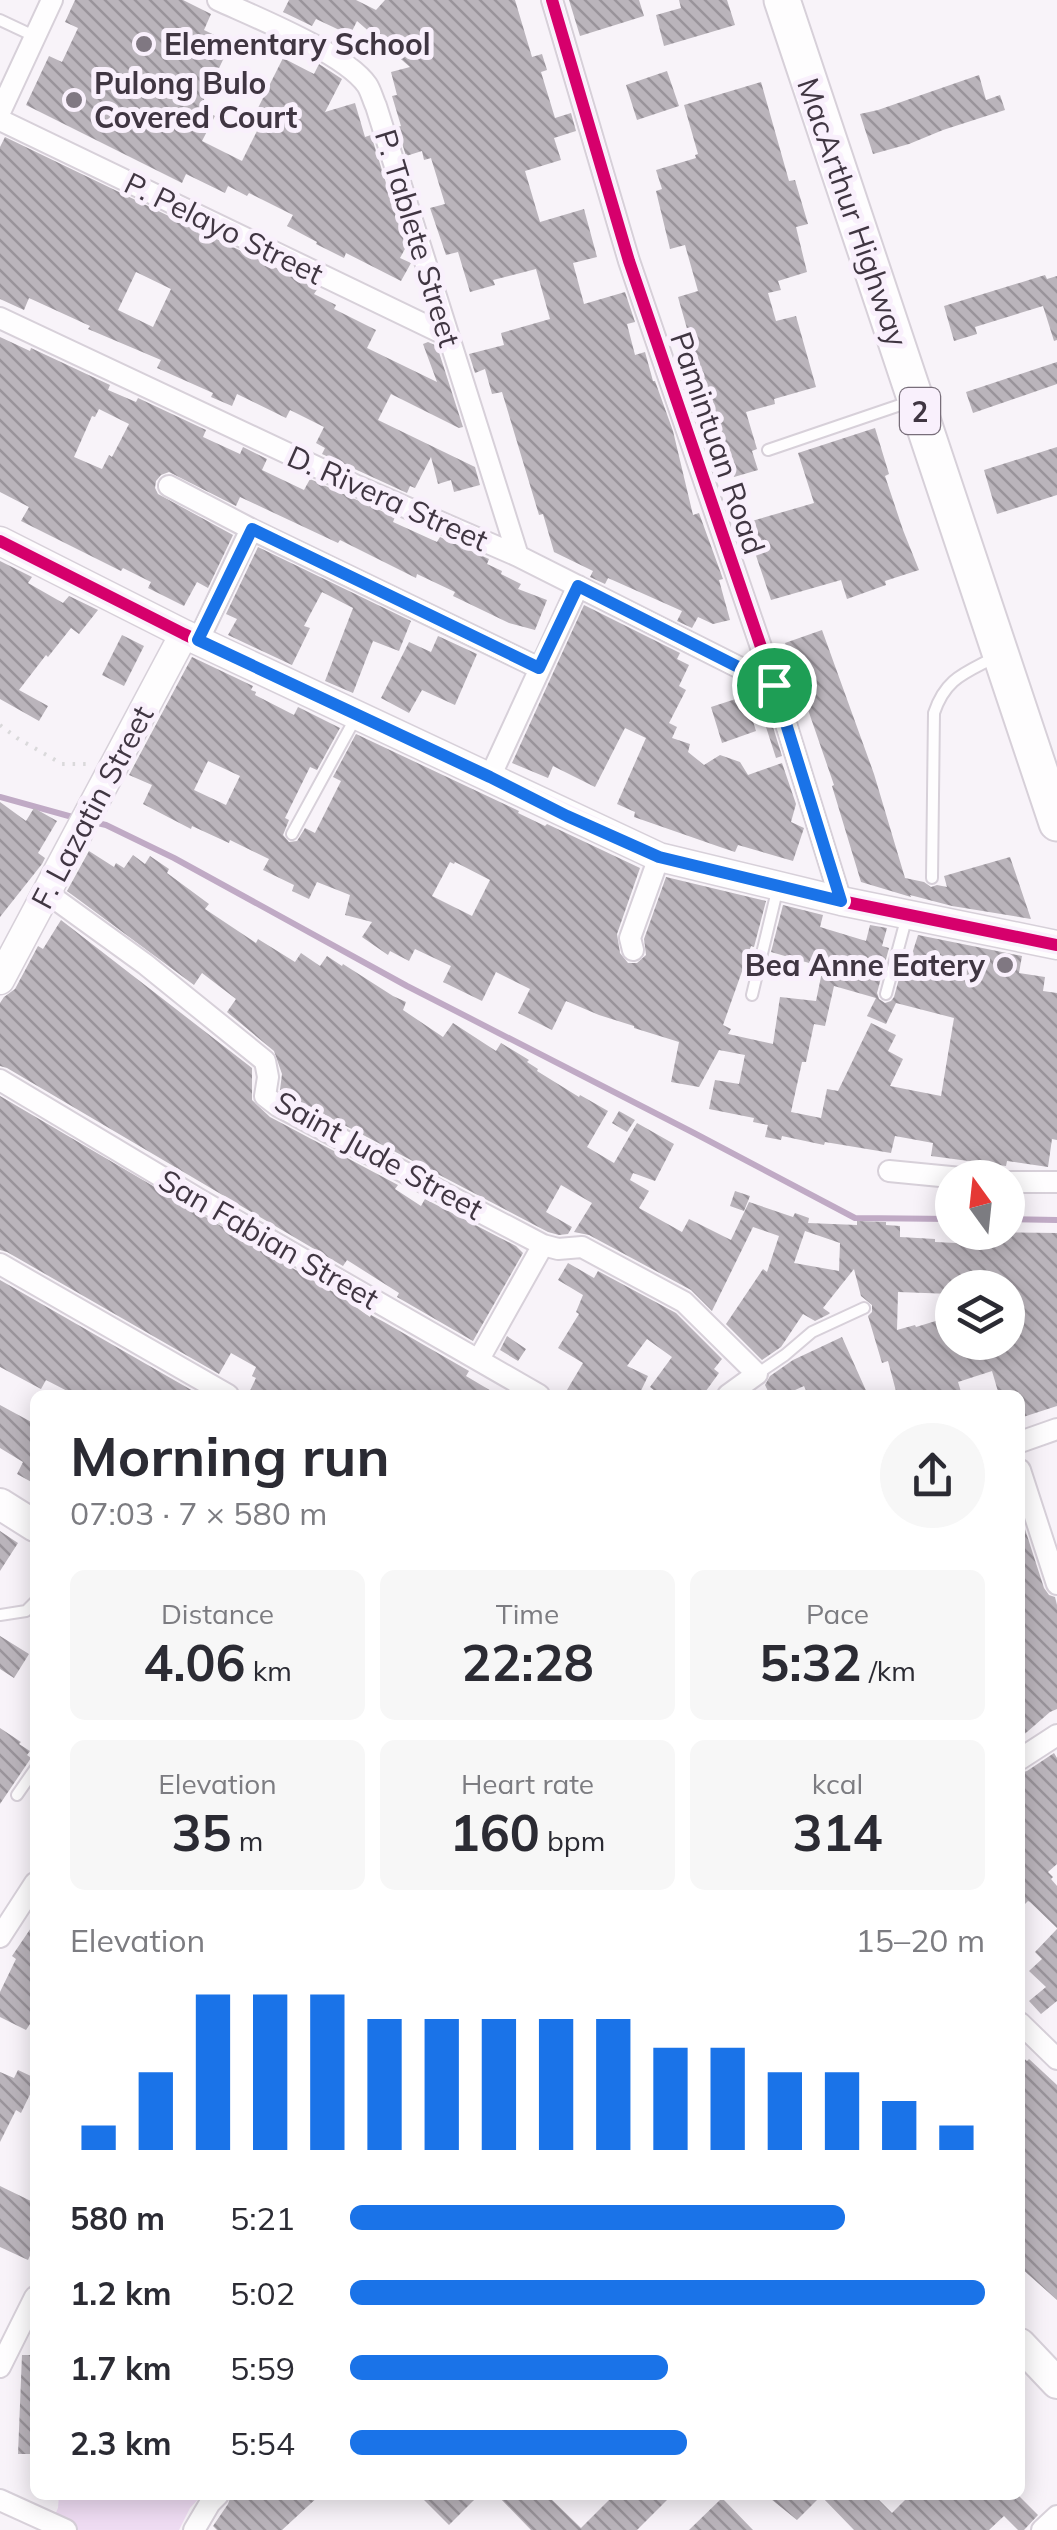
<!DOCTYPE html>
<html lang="en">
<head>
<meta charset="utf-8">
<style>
  :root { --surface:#fff; --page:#f7f7f7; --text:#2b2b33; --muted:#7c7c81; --accent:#1a73e8 }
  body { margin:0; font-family:Mulish,sans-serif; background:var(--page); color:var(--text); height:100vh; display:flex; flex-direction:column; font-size:38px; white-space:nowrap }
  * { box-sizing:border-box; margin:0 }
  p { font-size:32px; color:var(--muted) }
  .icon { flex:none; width:55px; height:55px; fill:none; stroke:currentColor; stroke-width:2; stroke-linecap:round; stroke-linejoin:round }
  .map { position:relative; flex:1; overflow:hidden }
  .side { position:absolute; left:30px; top:1390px; width:995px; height:1110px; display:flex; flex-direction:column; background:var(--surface); border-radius:15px; box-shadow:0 5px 25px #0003 }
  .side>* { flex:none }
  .needle { width:65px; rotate:345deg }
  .tools { position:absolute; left:935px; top:1160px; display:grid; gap:20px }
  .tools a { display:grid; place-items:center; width:90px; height:90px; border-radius:50%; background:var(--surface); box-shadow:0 5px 25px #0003; font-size:50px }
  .pin { position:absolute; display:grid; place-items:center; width:85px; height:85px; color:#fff; margin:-42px; border:5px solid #fff; border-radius:50%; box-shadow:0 2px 10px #0007 }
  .round { display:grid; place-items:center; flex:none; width:105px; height:105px; border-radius:52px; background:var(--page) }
  .head { display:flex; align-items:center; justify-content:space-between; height:170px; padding:0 40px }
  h1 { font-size:55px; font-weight:700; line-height:75px }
  .metrics { display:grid; grid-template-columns:repeat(3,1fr); gap:15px; height:170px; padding:10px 40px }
  .metrics div { display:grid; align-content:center; border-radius:15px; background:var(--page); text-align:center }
  .metrics b { font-size:50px; font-weight:700 }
  .metrics small { font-size:28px; font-weight:400 }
  .metrics p { font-size:28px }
  .chart { height:280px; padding:20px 40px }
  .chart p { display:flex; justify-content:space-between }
  .chart svg { width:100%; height:180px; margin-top:10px; stroke:var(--accent); stroke-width:6 }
  ul { padding:0 40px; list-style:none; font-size:32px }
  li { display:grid; grid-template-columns:160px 120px 1fr; align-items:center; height:75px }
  li i { height:25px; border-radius:12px; background:var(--accent) }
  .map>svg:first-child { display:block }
  .green { fill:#efdcf3 }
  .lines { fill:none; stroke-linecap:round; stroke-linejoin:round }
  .stream { stroke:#c0aac5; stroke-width:6 }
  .building { fill:url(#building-back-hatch); fill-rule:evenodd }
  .service-casing { stroke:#d7d0d9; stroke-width:14 }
  .minor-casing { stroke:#d7d0d9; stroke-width:24 }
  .tertiary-casing { stroke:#d7d0d9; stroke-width:31 }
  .secondary-casing { stroke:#d7d0d9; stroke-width:34 }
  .trunk-casing { stroke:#d7d0d9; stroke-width:39 }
  .path { stroke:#dad9db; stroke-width:4; stroke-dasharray:2.5 8; stroke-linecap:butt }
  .service { stroke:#fefdfe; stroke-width:10 }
  .minor { stroke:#fefdfe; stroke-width:20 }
  .tertiary { stroke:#fefdfe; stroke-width:28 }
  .secondary { stroke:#fefdfe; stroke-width:30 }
  .trunk { stroke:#fefdfe; stroke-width:35 }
  .cycleway-casing { stroke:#f9f0fc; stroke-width:19 }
  .cycleway { stroke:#d6006c; stroke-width:12 }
  .route-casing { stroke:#fff; stroke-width:20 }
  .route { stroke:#1a73e8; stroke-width:12 }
  .poi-dot { fill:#807882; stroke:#f9f0fc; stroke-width:4 }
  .labels { text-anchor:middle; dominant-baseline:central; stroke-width:10; stroke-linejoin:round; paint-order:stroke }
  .shield { fill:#f9f0fc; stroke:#786e7a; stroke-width:2.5 }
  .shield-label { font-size:28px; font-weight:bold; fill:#403642 }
  .poi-label { font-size:30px; font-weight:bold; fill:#403642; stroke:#f9f0fc; text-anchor:start }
  .street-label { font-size:30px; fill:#403642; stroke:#f9f0fc }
</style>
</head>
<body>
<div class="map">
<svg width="1057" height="2530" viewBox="0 0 1057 2530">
  <defs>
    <pattern id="building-back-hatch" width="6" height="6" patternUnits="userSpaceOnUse" patternTransform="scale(2.5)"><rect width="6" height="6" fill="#bab4bb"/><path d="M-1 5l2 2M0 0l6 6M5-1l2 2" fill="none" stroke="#99939a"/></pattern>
  </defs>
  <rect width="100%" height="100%" fill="#f8f3f9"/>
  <path class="green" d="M59 2495H202L190 2508 179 2530H75L53 2519 58 2508Z"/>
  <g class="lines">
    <path class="stream" d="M0 797 76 818
      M93 822 106 825 174 858 407 986 694 1133 855 1218 952 1219
      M1008 1219 1057 1220"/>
  </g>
  <path class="building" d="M75 0H183L211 14 204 30 231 43 200 108 215 116 202 141 242 161 265 115 257 110 283 58 314 74 319 64 342 79 325 112 355 103 365 137 371 135 406 247 400 258 411 263 401 281 346 253 344 258 316 244 317 242 287 226 293 215 249 193 247 196 228 186 225 193 186 174 182 183 26 105 49 56 62 62 78 28 65 22Z
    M289 0H356L376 10 385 0H515L532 57 542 54 547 70 541 72 555 118 571 113 576 131 554 138 561 160 525 171 540 222 584 209 597 257 573 263 584 304 625 292 635 322 627 324 635 355 645 352 653 381H655L673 431 693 515 699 513 723 579 719 580 730 620 713 624 698 617 692 628 677 621 682 611 608 578 605 584 590 577 593 571 554 552 543 514 539 515 502 392 492 394 485 369 475 373 469 354 504 345 501 333 550 319 536 269 493 280 495 285 470 292 458 252 446 255 430 208 445 204 431 158 424 160 422 151 406 156 397 127 401 126 392 96 397 95 391 72 410 67 357 21 350 35 316 19 312 26 283 12Z
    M569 0H639L644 16 580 36Z
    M679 0H727L735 25 664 46 656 15 681 8Z
    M667 71 679 106 637 120 626 85Z
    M979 75 986 100 1000 95 1005 110 943 130 909 144 873 154 860 114 878 110Z
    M761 82 789 181 795 180 808 224 796 227 807 272 778 281 781 290 768 293 776 321 796 316 816 387 774 399 775 404 746 412 757 449 752 451 758 470 734 477 709 394 707 395 699 371 678 297 698 291 685 245 670 249 656 191 662 189 656 170 696 158 695 155 698 154 684 105Z
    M5 137 318 288 314 294 336 305 334 309 376 330 367 348 437 382 423 344 428 342 437 346 463 427 459 428 391 394 378 420 475 467 480 485 454 492 451 480 438 484 431 457 415 488 410 486 407 493 322 454 325 448 316 443 324 427 290 410 286 418 237 394 232 406 211 397 213 393 157 368 161 360 88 329 90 326 29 298 24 310 0 299V147ZM136 272 171 289 153 327 118 310Z
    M1045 275 1047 279 1057 276V340L1054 341 1043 306 975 327 977 334 954 341 944 306Z
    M0 337 30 351 31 348 110 385 108 390 136 402 138 398 206 430 203 437 240 454 243 447 267 459 262 470 304 490 310 479 395 517 393 522 437 542 440 537 489 559 487 564 502 571 501 574 521 584 518 589 547 600 535 630 509 623 453 596 455 592 417 574 416 578 340 540 338 543 240 497 236 506 169 472 161 475 156 481 155 488 158 494 233 535 208 588 197 582 184 606 148 588 151 582 123 568 121 571 21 521 29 507 0 492ZM99 409 129 424 112 457 109 455 102 469 74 457 92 416 95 417Z
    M1057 362V384L973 413 966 392Z
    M875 428 889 474 885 476 903 530 919 570 885 581 886 585 847 599 841 580 771 600 745 523 814 503 798 453Z
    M1057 447V495L997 514 984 470Z
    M258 547 411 621 399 651 373 641 353 693 325 681 353 608 322 592 304 626 310 628 292 665 228 635 237 619 226 614Z
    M0 561 32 577 28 583 63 603 69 596 98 610 79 634 71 628 48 657 46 655 19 690 48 706 39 721 0 699Z
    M584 605 680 653 677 659 689 665 679 686 686 690 669 723 677 727 672 738 690 744 688 752 704 765 720 755 740 762 748 775 782 763 796 804 791 822 804 828 793 861 738 845 735 852 720 847 634 817 635 812 617 804 646 738 625 728 595 787 553 766 548 778 512 763Z
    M822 630 874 774 905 878 924 882 931 887 937 885 947 887 944 876 1010 857 1031 919 952 906 910 895 911 897 861 882 832 786 834 785 785 643Z
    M122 635 144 646 124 686 102 675Z
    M438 636 477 654 455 705 422 690 409 713 381 698 409 642 431 652Z
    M192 657 253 686 251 690 256 692 255 695 294 715 298 707 340 728 317 770 310 767 285 818 289 820 283 835 289 842 297 841 305 828 315 833 341 781 333 777 356 734 519 811 518 813 545 826 547 824 640 868 617 934 620 953 628 963H637L646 955 644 939 666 877 766 901 754 947 751 946 723 1025 731 1029 728 1034 773 1044 780 997 816 1001 823 967 771 952 783 905 823 915 820 927 866 941 870 925 887 928 882 946 889 948 877 993 879 999 885 1003 891 1001 894 997 906 953 912 954 918 935 1022 956 1019 973 1045 977 1043 991 1057 993V1140L1052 1139 1048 1167 1007 1161 1006 1166 931 1156 933 1143 895 1136 891 1153 825 1142 824 1145 782 1136 781 1140 765 1137 768 1125 753 1122 754 1118 709 1109 715 1080 739 1084 745 1055 719 1050 699 1087 671 1082 679 1042 634 1028V1026L599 1015 566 1001 552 1030 518 1013 530 989 496 972 482 1001 443 982 451 966 415 949 409 961 390 951 388 955 362 937 372 922 345 915 350 895 317 882 309 899 292 891 294 885 263 870 269 859 230 840 229 843 192 826 191 829 143 804 152 785 129 775ZM208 761 240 776 226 805 194 790ZM450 862 454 864 455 862 490 880 472 916 432 896ZM834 986 876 998 867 1016 886 1024 896 1003 954 1018 941 1096 890 1086 903 1059 888 1051 896 1035 871 1023 838 1091 827 1089 821 1118 791 1112 802 1062H806L814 1024 825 1026Z
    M745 696 756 731 722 743 711 707Z
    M772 724 782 756 776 758 766 727Z
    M0 802 26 821 34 808 57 821 38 853 45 858 42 864 0 917Z
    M89 851 114 867 116 863 124 868 133 855 145 864 150 856 169 869 167 873 209 904 205 909 256 943 258 939 295 962 301 953 320 966 327 956 342 966 343 964 393 996 406 1002 403 1010 443 1037 453 1023 496 1051 501 1043 529 1060 527 1062 538 1069 537 1071 579 1097 580 1095 608 1111 587 1147 614 1163 637 1123 674 1144 655 1181 633 1173 630 1180 649 1191 639 1208 682 1232 689 1219 731 1240 749 1202 793 1217 795 1213 809 1218 808 1223 857 1225V1221L886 1222V1225L900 1226V1237L935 1239V1242L977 1244V1232L1057 1233V1406L1020 1418V1395H999L992 1371 958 1382 962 1395H897L888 1361 882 1363 868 1316 872 1312V1305L861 1296 854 1269 823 1308 830 1313 829 1314 815 1321 803 1314 781 1347 762 1360 726 1324 763 1269 767 1272 779 1236 753 1227 712 1311 691 1290 589 1235 574 1232 592 1203 561 1185 546 1212 572 1227 568 1234 559 1235 548 1232 285 1094 280 1090 282 1074 274 1051 227 1012 236 999 202 973 194 985 67 891ZM805 1231 840 1243 839 1271 794 1263ZM952 1288H1008V1296H1021L1008 1300V1342H952V1316L916 1327 915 1325 897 1330 898 1292 952 1294Z
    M61 920 252 1068V1100L270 1117 398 1185 395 1189 421 1206 425 1199 516 1246 523 1253 473 1341 397 1297 399 1293 347 1260 343 1266 7 1068 0 1066V1003L4 997 15 989 38 946 43 949Z
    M0 1096 340 1296 370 1317 371 1315 384 1322 469 1371 466 1376 498 1395H248L256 1378 252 1376 256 1367 231 1353 219 1374 7 1252 0 1250Z
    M619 1111 635 1120 627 1132 612 1123Z
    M735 1191 750 1196 744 1211 730 1206Z
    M568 1263 594 1278 598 1271 676 1313 722 1359 714 1369 719 1373 703 1395H660L650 1387 672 1357 647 1339 627 1366 648 1376 639 1395H575L567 1390 583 1363 558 1348 579 1314 576 1312 583 1295 558 1280Z
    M0 1280 200 1395H75L46 1380 41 1389 0 1367Z
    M507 1336 526 1349 518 1361 500 1350Z
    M842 1337 868 1395H808L804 1386 784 1395H770L765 1385 770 1376 793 1360Z
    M0 1405 35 1424V1484L17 1474 23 1462 0 1448Z
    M1023 1523 1044 1588 1049 1595 1055 1597 1057 1605V1709L1050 1712 1020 1738V1524Z
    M0 1531 18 1543 0 1571Z
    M0 1636 29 1654 14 1678 0 1669Z
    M0 1728 21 1742 19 1744 30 1751 27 1755 31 1758 0 1804Z
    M1054 1753 1057 1758V1864L1048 1872 1053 1877 1051 1879 1057 1886V1928L1030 1902 1028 1901 1020 1909V1773L1027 1771Z
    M35 1922V2027L30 2024 26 2030 0 2017V1992L16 1959 12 1956Z
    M1057 1929V2001L1041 2014 1029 2001 1046 1987 1029 1971 1042 1959 1035 1952Z
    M1020 2055 1027 2061 1029 2059 1057 2085V2300L1020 2267Z
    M18 2070 35 2078V2084L21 2113 16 2110 0 2142V2072L14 2078Z
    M0 2186 35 2203V2245L28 2260 0 2247Z
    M22 2355H35V2454H18Z
    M231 2495H320L282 2530H217L213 2526 228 2504Z
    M419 2495H479L449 2525Z
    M497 2495H547L581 2528 614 2495H672L637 2530H531Z
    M766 2495H874L892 2513 910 2495H1018L1038 2515 1024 2530H1018L1004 2516 989 2530H854L821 2496 797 2520Z
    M722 2498 753 2530H689Z"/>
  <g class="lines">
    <g class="service-casing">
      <path id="service" d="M0 20 34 36
        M768 450 909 402
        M292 834 356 717
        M932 878 934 713C946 677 966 673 997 656
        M886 994 907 916
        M752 995 778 887
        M757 1374 785 1355 812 1332 864 1308
        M0 1615 26 1611 35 1602
        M17 1795 35 1769"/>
    </g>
    <g class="minor-casing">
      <path id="minor" d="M218 0C255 17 345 53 367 85 371 91 373 100 376 106L518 556
        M552 0 629 261 774 685 841 901
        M0 112 52 0
        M0 120 448 336
        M0 318 357 486 518 556 774 685
        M169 486 251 529 539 668
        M198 641 251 529
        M490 777 578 586
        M47 893 145 964 265 1061 268 1077 265 1096 278 1106 543 1245 558 1249 582 1247 684 1302 757 1374 728 1395
        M633 950 630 938 659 857
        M0 1080 202 1201 539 1395
        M889 1171 961 1178
        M1008 1182H1057
        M0 1264 228 1395
        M479 1359 543 1245
        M1020 1442 1057 1429
        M1020 1470 1057 1584
        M1020 1759 1057 1735
        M0 1937 35 1883
        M1020 2023 1057 2059
        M0 2367 35 2297
        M0 2500 66 2530
        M194 2530 210 2503 218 2495
        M1042 2530 1057 2516"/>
    </g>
    <g class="tertiary-casing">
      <path id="tertiary" d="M0 541 184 634 659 857 841 901 1057 945
        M0 980 184 634"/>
    </g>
    <g class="secondary-casing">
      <path id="secondary" d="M0 1504 35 1526
        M1020 2344 1057 2383"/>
    </g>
    <g class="trunk-casing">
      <path id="trunk" d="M782 0 1057 823"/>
    </g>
    <path class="path" d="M0 725 17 738 62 764H89"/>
    <use href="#service" class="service"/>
    <use href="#minor" class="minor"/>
    <use href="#tertiary" class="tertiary"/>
    <use href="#secondary" class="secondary"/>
    <use href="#trunk" class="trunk"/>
    <g class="cycleway-casing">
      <path id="cycleway" d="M552 0 629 261 774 685 841 901
        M0 541 184 634 659 857 841 901 1057 945"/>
    </g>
    <use href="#cycleway" class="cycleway"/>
  </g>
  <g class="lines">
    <g class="route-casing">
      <path id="route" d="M252 529 539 668 578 586 774 685 841 901 659 857 567 816 490 777 198 640Z"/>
    </g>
    <use href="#route" class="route"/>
  </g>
  <g class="poi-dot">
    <circle cx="144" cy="44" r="10"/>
    <circle cx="74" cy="100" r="10"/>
    <circle cx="1005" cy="965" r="10"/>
  </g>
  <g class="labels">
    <rect class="shield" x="900" y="388" width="40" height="46" rx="8"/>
    <g class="shield-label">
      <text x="920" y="411">2</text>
    </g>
    <g class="poi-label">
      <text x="164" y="44">Elementary School</text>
      <text x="94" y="83">Pulong Bulo<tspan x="94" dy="34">Covered Court</tspan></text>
      <text x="985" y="965" text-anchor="end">Bea Anne Eatery</text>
    </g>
    <g class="street-label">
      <text transform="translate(853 212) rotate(71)">MacArthur Highway</text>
      <text transform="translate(224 228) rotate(26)">P. Pelayo Street</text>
      <text transform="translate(418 238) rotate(73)">P. Tablete Street</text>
      <text transform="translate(718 443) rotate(71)">Pamintuan Road</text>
      <text transform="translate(388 498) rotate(24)">D. Rivera Street</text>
      <text transform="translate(92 807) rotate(-62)">F. Lazatin Street</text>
      <text transform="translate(379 1155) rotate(29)">Saint Jude Street</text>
      <text transform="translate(269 1239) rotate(30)">San Fabian Street</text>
    </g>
  </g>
</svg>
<div class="tools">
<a><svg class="needle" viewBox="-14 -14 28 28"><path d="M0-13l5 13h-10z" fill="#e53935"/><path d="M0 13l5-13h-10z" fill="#7c7c81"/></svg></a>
<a><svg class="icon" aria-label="layers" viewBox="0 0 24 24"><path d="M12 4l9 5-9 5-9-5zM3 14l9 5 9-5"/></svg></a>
</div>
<div class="pin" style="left:774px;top:685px;background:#1e9e55"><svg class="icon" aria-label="arrive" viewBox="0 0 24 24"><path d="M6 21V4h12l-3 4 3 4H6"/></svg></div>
<section class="side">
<div class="head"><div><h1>Morning run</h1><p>07:03 · 7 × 580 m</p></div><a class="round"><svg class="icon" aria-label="share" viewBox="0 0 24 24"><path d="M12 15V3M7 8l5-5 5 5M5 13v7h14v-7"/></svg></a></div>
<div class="metrics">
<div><p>Distance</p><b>4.06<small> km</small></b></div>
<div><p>Time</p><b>22:28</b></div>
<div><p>Pace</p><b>5:32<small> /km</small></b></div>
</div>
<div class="metrics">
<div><p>Elevation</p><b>35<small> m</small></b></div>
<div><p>Heart rate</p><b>160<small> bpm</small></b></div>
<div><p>kcal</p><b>314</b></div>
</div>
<div class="chart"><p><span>Elevation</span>15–20 m</p>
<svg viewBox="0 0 160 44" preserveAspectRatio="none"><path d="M5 44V38M15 44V25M25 44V6M35 44V6M45 44V6M55 44V12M65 44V12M75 44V12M85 44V12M95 44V12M105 44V19M115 44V19M125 44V25M135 44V25M145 44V32M155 44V38"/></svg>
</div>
<ul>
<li><b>580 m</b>5:21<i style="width:78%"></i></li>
<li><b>1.2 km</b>5:02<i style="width:100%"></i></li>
<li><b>1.7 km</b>5:59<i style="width:50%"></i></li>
<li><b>2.3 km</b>5:54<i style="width:53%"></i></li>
</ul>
</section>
</div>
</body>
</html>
